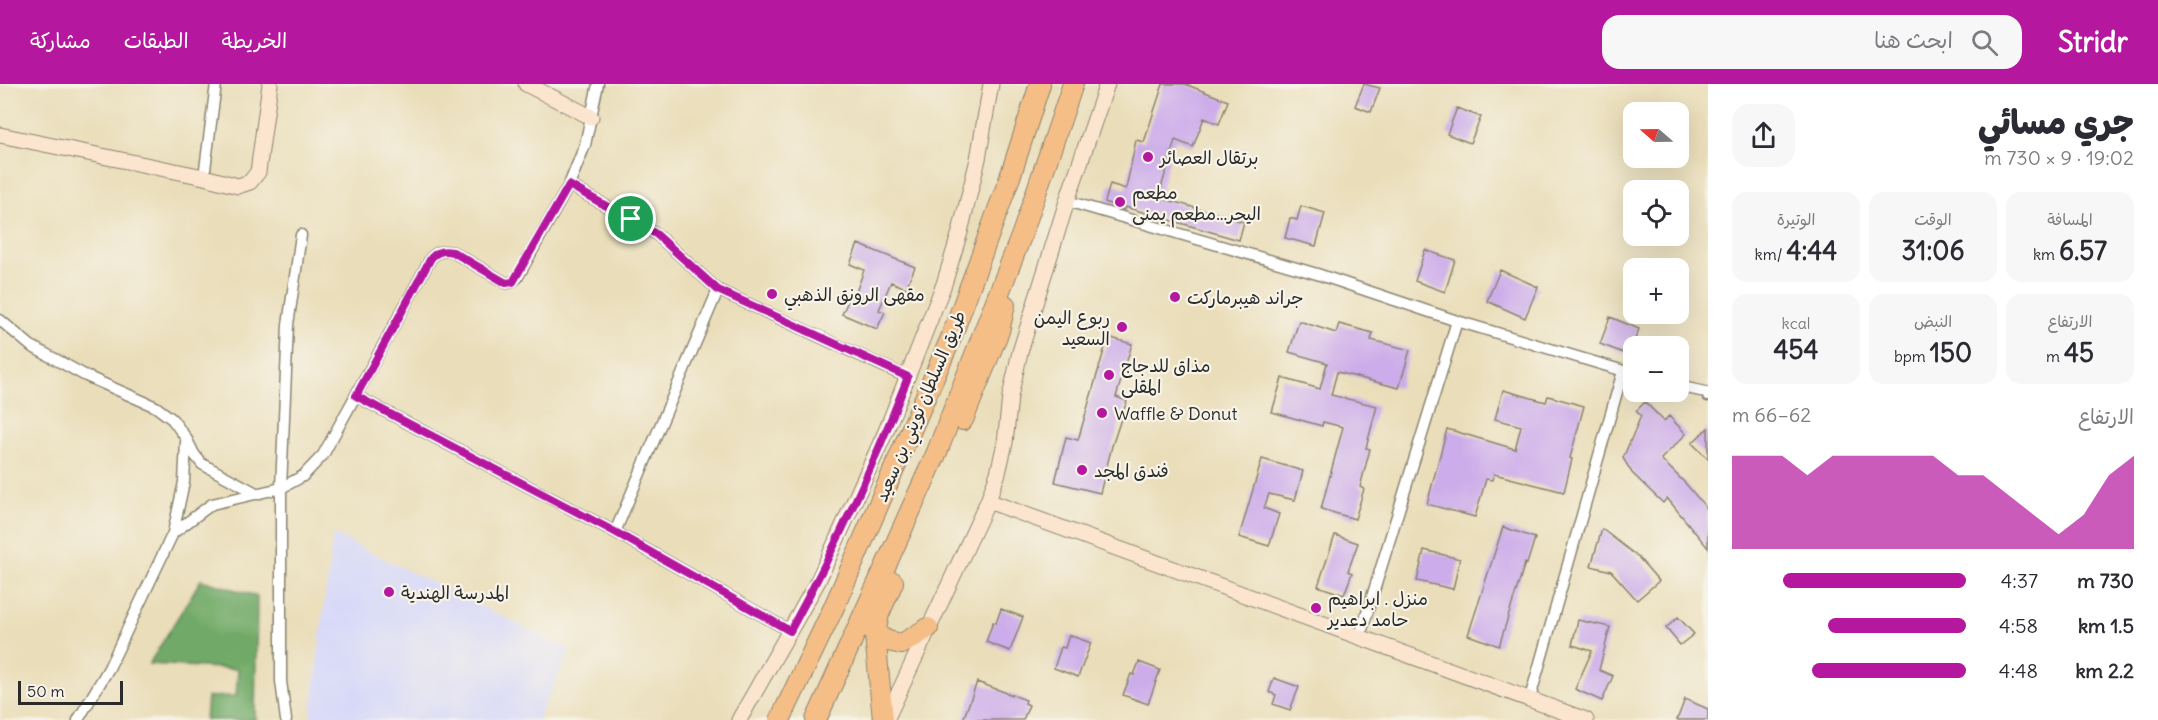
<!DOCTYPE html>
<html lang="ar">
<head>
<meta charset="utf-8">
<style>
  :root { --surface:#fff; --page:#f7f7f7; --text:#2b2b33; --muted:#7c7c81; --accent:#b5179e }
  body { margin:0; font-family:Delius,"Playpen Sans Arabic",sans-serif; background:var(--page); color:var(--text); direction:rtl; height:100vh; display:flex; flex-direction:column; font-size:22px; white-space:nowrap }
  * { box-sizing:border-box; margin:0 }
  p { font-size:20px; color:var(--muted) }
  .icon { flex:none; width:33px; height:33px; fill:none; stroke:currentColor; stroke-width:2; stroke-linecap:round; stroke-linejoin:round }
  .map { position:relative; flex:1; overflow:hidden; direction:ltr }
  .side { display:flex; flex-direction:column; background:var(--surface); width:450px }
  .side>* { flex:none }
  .needle { width:39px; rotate:290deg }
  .buttons { position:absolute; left:1623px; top:18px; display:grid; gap:12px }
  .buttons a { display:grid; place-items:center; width:66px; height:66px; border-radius:12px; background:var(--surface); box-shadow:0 6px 24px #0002; font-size:30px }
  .scale { position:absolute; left:18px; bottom:15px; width:105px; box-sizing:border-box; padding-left:6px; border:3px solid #2b2b2b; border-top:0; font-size:16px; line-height:21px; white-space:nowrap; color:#2b2b2b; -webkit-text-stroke:4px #f7f3e8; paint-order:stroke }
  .pin { position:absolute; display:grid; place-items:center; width:51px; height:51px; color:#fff; margin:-26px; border:3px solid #fff; border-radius:50%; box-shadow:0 2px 6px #0007 }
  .round { display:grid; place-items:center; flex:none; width:63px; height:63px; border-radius:18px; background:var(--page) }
  .head { display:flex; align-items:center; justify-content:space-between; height:102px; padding:0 24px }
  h1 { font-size:33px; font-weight:800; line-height:45px }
  .figures { display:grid; grid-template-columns:repeat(3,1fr); gap:9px; height:102px; padding:6px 24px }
  .figures div { display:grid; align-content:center; border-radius:15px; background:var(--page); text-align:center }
  .figures b { font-size:26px; font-weight:800 }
  .figures small { font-size:16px; font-weight:400 }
  .figures p { font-size:16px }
  .chart { height:168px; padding:12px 24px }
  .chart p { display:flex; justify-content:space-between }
  .chart svg { width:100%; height:108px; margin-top:6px; fill:var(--accent); opacity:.7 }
  ul { padding:0 24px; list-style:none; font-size:20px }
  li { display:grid; grid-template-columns:96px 72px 1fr; align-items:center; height:45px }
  li i { height:15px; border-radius:8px; background:var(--accent) }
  header { display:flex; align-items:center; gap:36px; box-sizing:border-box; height:84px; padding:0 30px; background:var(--accent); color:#fff }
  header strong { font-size:28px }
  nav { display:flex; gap:33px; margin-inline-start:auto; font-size:21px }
  .search { width:420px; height:54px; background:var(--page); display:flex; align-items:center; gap:15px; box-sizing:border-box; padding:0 21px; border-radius:18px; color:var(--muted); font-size:22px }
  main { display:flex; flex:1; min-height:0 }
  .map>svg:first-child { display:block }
  .built { fill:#d6d8f9 }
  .forest { fill:#71aa68; stroke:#4e6a4a; stroke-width:1.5 }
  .building { fill:#ccacea }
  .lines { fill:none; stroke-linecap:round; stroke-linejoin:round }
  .street-casing { stroke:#8a8472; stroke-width:13 }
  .secondary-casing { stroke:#8a8472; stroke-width:17 }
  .highway-casing { stroke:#8a8472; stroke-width:22 }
  .street { stroke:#fff; stroke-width:10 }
  .secondary { stroke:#fbe5cf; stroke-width:15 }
  .highway { stroke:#f6be87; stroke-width:20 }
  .route-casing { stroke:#fff; stroke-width:12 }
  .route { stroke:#b5179e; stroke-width:8 }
  .poi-dot { fill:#b5179e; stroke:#f7f3e8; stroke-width:2 }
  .labels { text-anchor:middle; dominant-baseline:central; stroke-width:4.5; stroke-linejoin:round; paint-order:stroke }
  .poi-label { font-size:18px; fill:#2b2b2b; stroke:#f7f3e8; text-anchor:start }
  .street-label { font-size:18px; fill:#2b2b2b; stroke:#f7f3e8 }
</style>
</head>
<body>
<header>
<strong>Stridr</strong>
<div class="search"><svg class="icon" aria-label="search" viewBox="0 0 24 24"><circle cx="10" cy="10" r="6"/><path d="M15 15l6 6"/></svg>ابحث هنا</div>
<nav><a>الخريطة</a><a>الطبقات</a><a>مشاركة</a></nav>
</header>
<main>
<section class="side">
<div class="head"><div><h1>جري مسائي</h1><p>19:02 · 9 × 730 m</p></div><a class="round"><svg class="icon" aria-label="share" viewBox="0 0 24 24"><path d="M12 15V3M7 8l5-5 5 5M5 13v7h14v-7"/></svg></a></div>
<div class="figures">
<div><p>المسافة</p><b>6.57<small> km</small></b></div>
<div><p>الوقت</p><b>31:06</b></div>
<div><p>الوتيرة</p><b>4:44<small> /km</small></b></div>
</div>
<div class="figures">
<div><p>الارتفاع</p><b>45<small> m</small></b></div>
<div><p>النبض</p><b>150<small> bpm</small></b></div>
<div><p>kcal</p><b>454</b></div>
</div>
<div class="chart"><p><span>الارتفاع</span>62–66 m</p>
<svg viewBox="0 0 160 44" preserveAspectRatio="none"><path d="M0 44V6L10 6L20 6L30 14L40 6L50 6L60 6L70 6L80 6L90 14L100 14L110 22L120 30L130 38L140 30L150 14L160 6V44z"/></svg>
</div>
<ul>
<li><b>730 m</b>4:37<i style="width:78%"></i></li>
<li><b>1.5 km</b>4:58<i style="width:59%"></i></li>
<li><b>2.2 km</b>4:48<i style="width:66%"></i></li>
</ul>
</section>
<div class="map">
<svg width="1708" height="636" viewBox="0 0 1708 636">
  <rect width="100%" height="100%" fill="#f7f3e8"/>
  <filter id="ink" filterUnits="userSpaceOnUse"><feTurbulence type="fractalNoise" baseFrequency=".0167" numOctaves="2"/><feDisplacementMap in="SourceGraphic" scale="12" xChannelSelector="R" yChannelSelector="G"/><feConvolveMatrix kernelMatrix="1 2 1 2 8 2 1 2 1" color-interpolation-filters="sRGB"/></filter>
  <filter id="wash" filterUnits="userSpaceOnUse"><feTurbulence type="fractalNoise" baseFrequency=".008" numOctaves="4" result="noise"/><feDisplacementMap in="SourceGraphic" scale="24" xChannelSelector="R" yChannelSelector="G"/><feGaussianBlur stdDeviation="1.35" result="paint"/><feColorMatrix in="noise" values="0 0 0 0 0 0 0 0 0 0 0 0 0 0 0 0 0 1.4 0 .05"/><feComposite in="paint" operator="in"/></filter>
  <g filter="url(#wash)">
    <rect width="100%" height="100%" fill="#eadeba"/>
    <path class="built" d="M333 450 571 566 537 636H310Z"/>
    <path class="forest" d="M201 496 257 512 255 636H205L207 613 236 612 238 585 149 580Z"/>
    <g id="blocks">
      <path class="building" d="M1163 0H1185L1228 17 1219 40 1204 34 1193 63 1175 56 1162 101 1161 114 1244 138 1239 156 1125 123 1124 126 1105 118 1110 100 1126 105 1136 56 1144 58Z
        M1364 0 1380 4 1371 28 1355 22Z
        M1457 24 1481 33 1470 59 1447 50Z
        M1301 122 1325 129 1316 162 1285 154 1290 134 1297 136Z
        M858 160 915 183 906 204 891 198 879 226 885 228 877 245 842 230 850 213 854 214 864 186 850 180Z
        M1425 166 1455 176 1445 208 1415 197Z
        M1500 186 1538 203 1525 234 1487 217Z
        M1610 233 1639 245 1629 271 1600 260Z
        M1299 237 1336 249 1339 240 1373 249 1371 256 1410 266 1399 304 1337 288 1331 311 1377 322 1366 364 1370 365 1360 403 1364 405 1355 435 1321 425 1343 343 1323 338 1322 342 1272 328 1282 294 1320 305 1327 279 1289 268Z
        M1108 253 1132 260 1116 313 1127 317 1112 362 1100 409 1055 398 1066 353 1078 356Z
        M1503 306 1546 318 1548 312 1584 322 1570 374 1572 375 1564 408 1494 390 1492 396 1486 395 1475 433 1427 420 1447 345 1515 365 1521 342 1495 335Z
        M1645 318 1664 337 1669 332 1686 350 1661 375 1686 400 1708 426V464L1667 414 1663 419 1632 389 1623 374 1641 332 1636 327Z
        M1708 344V375L1692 359Z
        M1262 375 1303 387 1295 416 1269 410 1264 424 1279 430 1269 462 1239 453Z
        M1503 443 1535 454 1527 480 1525 479 1499 562 1468 551Z
        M1602 445 1638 473 1659 497 1637 516 1611 487 1591 482Z
        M1335 451 1358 459 1348 487 1352 489 1344 511 1318 502Z
        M1424 466 1460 475 1453 505 1417 497Z
        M1001 525 1023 533 1010 567 986 558 993 538 996 539Z
        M1678 533 1694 550 1680 561 1666 544Z
        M1578 536 1610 543 1599 586 1613 592 1602 617 1575 605 1592 567 1572 561Z
        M1069 551 1091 559 1078 593 1054 584 1061 563 1065 564Z
        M1139 578 1160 586 1148 620 1123 611 1131 590 1134 591Z
        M1274 594 1299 603 1290 626 1273 620 1276 611 1269 608Z
        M977 598 1026 616 1025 619 1029 621 1023 636H963Z
        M1685 615 1708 625V636H1677Z"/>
    </g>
  </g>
  <g filter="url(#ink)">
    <use href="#blocks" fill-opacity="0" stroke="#8a8472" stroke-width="1.5"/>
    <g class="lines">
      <g class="street-casing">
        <path id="street" d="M204 93 216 0
          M569 101 656 150 718 206 907 293
          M1067 117 1317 190 1457 237 1634 290
          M0 236 31 262 86 292 156 323 172 335 186 354 194 370 202 380 258 410
          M1678 302 1705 308 1708 312
          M356 312 615 448 790 547
          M615 448 718 206
          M173 449 184 398 186 358
          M1360 552 1457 237
          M1530 614 1623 287
          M78 636 109 584 173 449 212 420 281 404 303 392 323 371 431 174C438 167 443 166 453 168L506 199 512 198 517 194 569 101 585 61 598 0
          M286 636 281 597V404L288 241 301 151"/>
      </g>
      <g class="secondary-casing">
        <path id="secondary" d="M526 0 591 33
          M0 51 204 93 238 102 250 98 258 88 270 0
          M988 417 1586 636
          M739 636 818 497 886 347 944 200 960 148 978 75 991 0
          M886 636 988 417 998 389 1005 359 1010 313 1020 268 1067 117 1107 0"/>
      </g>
      <g class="highway-casing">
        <path id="highway" d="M963 336 999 247 1005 221
          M875 550 888 557 902 560 928 544
          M780 636 834 523 951 254 1010 93 1040 0
          M816 636 937 368 1022 150 1073 0
          M883 636 875 550 879 530 893 498"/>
      </g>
      <use href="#street" class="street"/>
      <use href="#secondary" class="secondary"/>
      <use href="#highway" class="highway"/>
    </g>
  </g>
  <g class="lines" filter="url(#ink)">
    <g class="route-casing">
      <path id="route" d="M569 101 656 150 718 206 908 293C874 380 835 465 790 547L615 448 356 312 431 174C438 167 443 166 453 168L506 199 513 198Z"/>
    </g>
    <use href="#route" class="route"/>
  </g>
  <g class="poi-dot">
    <circle cx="1148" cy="73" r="6"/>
    <circle cx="1120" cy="118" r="6"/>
    <circle cx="772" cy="210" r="6"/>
    <circle cx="1175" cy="213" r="6"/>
    <circle cx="1122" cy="243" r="6"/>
    <circle cx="1109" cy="291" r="6"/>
    <circle cx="1102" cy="329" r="6"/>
    <circle cx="1082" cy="386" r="6"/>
    <circle cx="389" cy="508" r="6"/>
    <circle cx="1316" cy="524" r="6"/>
  </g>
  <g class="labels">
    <g class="poi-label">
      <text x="1160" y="73">برتقال العصاىٔر</text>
      <text x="1132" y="108">مطعم<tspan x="1132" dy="21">اليحر...مطعم يمنى</tspan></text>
      <text x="784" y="210">مقهى الرونق الذهبي</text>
      <text x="1187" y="213">جراند ه‍يبرماركت</text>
      <text x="1110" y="233" text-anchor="end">ربوع اليمن<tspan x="1110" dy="21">السعيد</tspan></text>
      <text x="1121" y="281">مذاق للدجاج<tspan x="1121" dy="21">المقلى</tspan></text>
      <text x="1114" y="329">Waffle &amp; Donut</text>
      <text x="1094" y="386">فندق المجد</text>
      <text x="401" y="508">المدرسة الهندية</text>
      <text x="1328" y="514">منزل . ابراهيم<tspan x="1328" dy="21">حامد دعدير</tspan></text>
    </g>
    <g class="street-label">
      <text transform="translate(920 322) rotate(-67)">طريق السلطان ثويني بن سعيد</text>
    </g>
  </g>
</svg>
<div class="buttons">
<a><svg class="needle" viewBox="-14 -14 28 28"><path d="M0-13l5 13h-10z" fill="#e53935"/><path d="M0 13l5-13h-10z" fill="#7c7c81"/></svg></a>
<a><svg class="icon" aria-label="locate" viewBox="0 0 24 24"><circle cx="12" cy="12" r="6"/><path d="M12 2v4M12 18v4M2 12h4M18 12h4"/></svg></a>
<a>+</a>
<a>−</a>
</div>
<div class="scale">50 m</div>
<div class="pin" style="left:631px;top:135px;background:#1e9e55"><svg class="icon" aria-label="arrive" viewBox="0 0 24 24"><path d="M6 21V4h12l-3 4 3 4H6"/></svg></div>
</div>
</main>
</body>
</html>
